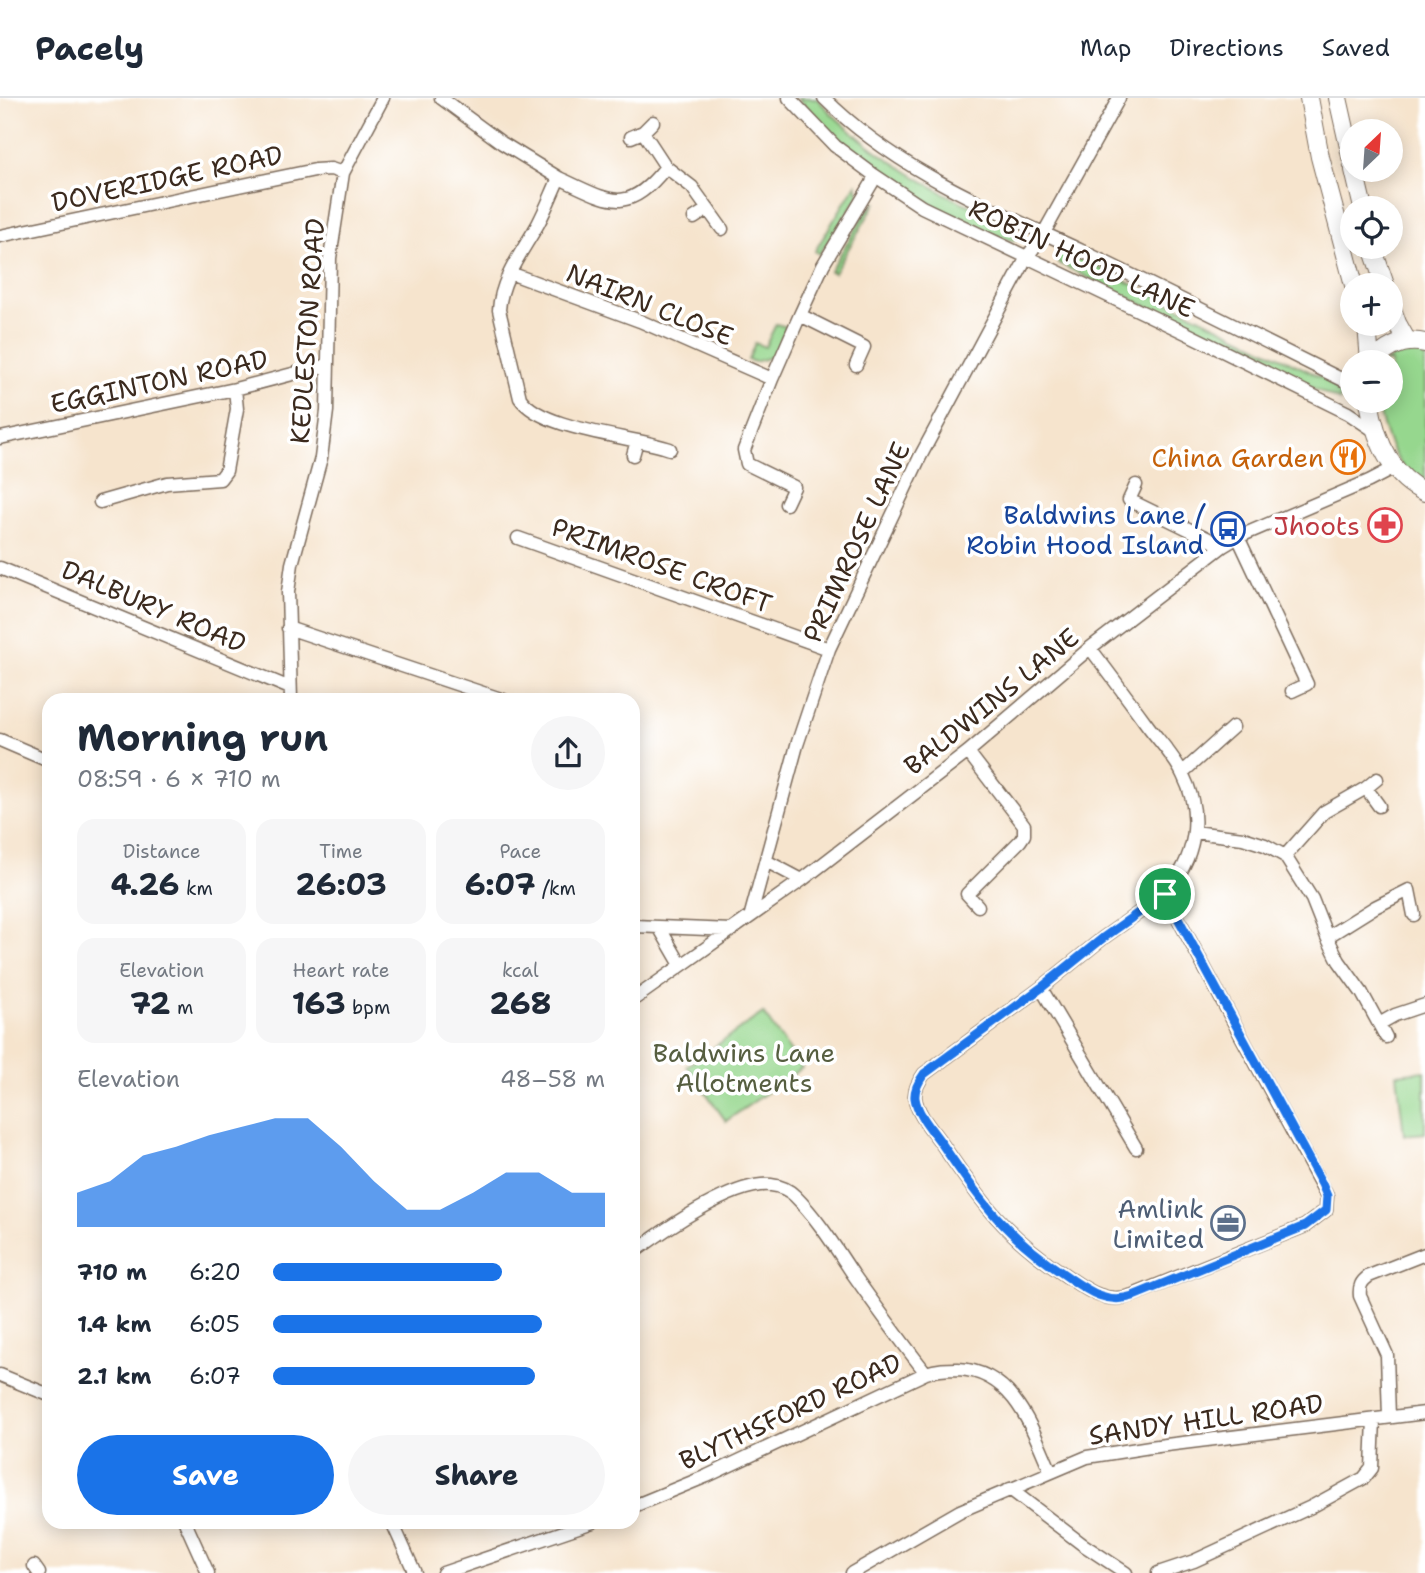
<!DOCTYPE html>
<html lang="en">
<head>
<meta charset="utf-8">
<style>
  :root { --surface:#fff; --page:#f6f6f7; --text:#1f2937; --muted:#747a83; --line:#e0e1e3; --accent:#1a73e8 }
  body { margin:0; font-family:"Shantell Sans",sans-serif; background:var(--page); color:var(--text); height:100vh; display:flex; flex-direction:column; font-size:26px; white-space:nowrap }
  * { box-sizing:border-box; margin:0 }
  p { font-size:23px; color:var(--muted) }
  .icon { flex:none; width:38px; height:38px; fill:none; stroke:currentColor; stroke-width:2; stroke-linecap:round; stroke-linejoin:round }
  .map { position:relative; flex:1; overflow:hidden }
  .drawer { position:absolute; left:42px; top:595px; width:598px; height:836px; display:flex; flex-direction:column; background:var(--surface); border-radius:21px; box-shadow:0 4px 18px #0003 }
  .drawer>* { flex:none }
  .needle { width:46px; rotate:25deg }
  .controls { position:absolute; left:1340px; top:21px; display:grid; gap:14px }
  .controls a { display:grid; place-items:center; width:63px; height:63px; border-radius:50%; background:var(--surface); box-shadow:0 4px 18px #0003; font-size:35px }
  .pin { position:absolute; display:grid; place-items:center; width:60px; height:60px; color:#fff; margin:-30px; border:4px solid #fff; border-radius:50%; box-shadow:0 2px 7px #0007 }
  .round { display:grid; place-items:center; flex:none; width:74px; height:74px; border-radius:37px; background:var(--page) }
  .headline { display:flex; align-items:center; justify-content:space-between; height:119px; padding:0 35px }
  h1 { font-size:38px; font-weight:700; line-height:52px }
  .metrics { display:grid; grid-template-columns:repeat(3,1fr); gap:10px; height:119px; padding:7px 35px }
  .metrics div { display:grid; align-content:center; border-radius:18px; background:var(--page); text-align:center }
  .metrics b { font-size:30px; font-weight:700 }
  .metrics small { font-size:19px; font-weight:400 }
  .metrics p { font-size:19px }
  .chart { height:196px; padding:14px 35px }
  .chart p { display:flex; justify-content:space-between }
  .chart svg { width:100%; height:126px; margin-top:7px; fill:var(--accent); opacity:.7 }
  .primary-button { display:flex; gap:14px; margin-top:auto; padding:14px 35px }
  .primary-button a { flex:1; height:80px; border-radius:42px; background:var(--accent); color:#fff; font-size:28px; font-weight:700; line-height:80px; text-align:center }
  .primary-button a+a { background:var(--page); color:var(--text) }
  ul { padding:0 35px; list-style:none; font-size:23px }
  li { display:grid; grid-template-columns:112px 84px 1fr; align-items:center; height:52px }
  li i { height:18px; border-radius:9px; background:var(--accent) }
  header { display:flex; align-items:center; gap:42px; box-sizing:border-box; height:98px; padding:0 35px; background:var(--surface); border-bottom:2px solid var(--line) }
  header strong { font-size:33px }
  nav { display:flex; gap:38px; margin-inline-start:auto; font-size:24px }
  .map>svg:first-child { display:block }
  .green { fill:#96d78e; stroke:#688056; stroke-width:2 }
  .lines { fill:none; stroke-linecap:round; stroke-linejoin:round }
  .minor-casing { stroke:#7c6b5b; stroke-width:15 }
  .highway-casing { stroke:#7c6b5b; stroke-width:20 }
  .minor { stroke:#fff; stroke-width:12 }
  .highway { stroke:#fff; stroke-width:18 }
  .route-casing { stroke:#fff; stroke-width:14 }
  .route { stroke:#1a73e8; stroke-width:9 }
  .labels { text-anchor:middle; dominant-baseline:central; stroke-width:7; stroke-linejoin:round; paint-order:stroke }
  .street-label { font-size:26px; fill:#3b2a1e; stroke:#fff }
  .food-label { font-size:26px; fill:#c56008; stroke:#fff; text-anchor:end }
  .transit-label { font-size:26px; fill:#164399; stroke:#fff; text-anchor:end }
  .health-label { font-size:26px; fill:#be3a42; stroke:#fff; text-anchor:end }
  .park-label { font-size:26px; fill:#565e40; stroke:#fff }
  .service-label { font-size:26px; fill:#4e5e75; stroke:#fff; text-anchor:end }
</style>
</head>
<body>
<header>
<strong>Pacely</strong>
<nav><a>Map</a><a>Directions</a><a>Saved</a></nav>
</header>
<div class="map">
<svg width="1425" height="1475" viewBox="0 0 1425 1475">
  <rect width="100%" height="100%" fill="#fff"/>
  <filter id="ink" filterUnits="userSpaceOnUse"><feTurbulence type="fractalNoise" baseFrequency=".0143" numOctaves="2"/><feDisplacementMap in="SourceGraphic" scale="14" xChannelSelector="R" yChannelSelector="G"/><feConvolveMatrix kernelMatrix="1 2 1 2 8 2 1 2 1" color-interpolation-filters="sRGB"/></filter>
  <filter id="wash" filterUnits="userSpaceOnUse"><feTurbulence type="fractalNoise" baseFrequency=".00686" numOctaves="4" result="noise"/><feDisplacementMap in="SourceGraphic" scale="28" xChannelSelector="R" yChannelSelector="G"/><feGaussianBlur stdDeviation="1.57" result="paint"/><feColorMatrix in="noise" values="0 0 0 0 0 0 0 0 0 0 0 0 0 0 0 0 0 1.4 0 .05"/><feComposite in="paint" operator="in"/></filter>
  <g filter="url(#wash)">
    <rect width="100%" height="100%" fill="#f6e4cd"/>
    <path class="green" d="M798 0H816C854 41 899 70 947 97 970 110 1003 116 1018 137L1015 143C995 139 978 130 960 121 900 92 842 51 798 0Z
      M856 86 859 97 819 156 815 153Z
      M876 104 834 175 830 173 867 112Z
      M1060 154 1069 155 1339 288 1340 303 1058 165 1055 158Z
      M776 226 787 229 774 258 755 264 748 262 755 245 765 249Z
      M1404 253 1425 256V386C1419 383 1411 379 1407 374 1390 355 1381 327 1378 303H1391V264H1384Z
      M763 915 802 970 726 1023 687 968Z
      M1425 973V1035L1404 1037 1397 976Z"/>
  </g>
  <g filter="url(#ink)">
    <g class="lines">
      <g class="minor-casing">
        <path id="minor" d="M441 0 502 45 559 80C552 95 546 111 538 126 523 153 501 180 499 212L520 300C542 333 634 338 670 351
          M789 0 835 48 874 77 922 109 1188 236 1348 315 1375 333
          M824 0C897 73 993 111 1084 154 1171 196 1257 239 1343 282L1353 280
          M631 39 643 34 653 24
          M666 69 692 89 722 131
          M559 80C610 103 626 119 666 69L643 34
          M694 120 708 111
          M0 138 315 72 331 71 343 75
          M510 175 640 223 772 281
          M800 217 823 167 872 85 874 77
          M0 340 235 291 327 267
          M633 357 637 343
          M1136 387 1129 402 1223 448
          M100 404 167 385 220 381 226 373 237 311 235 291
          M786 406 794 389 747 366 744 352 772 281 800 217 864 249 856 267
          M1238 439 1307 586 1292 593
          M518 440 829 551
          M0 470 290 590
          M288 530 504 602
          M1090 550C1110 576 1129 602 1148 628 1160 644 1175 659 1183 677 1204 719 1195 761 1165 796L1327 1098 1326 1112 1305 1128 1133 1197C1106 1207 1087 1192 1065 1177 1006 1138 981 1104 942 1046 933 1033 917 1016 915 1000 914 991 919 983 924 976L1041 890 1103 840 1165 796
          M291 602 288 494 292 466 321 360 327 313 330 160 343 75 383 0
          M0 642 49 663
          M968 654 1024 727V737L1020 743 967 796 978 808
          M1183 674 1233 629
          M1366 690 1377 681
          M1194 734 1243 740 1265 747 1285 758 1312 801 1327 839 1339 863 1362 895 1386 939
          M1285 758 1324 714 1366 690 1379 708
          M766 763 802 782
          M751 816 797 647 829 551 920 359 1027 159 1041 140 1119 0
          M634 828 659 829 681 867
          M659 829 731 832
          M1327 839 1375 809 1409 792 1414 817
          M1041 890 1136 1050
          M634 901 802 782 968 654 1090 550 1223 448 1238 439 1369 383 1394 370
          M1379 926 1395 917 1425 907
          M634 1154C664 1132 734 1083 771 1087 780 1088 789 1092 795 1098 818 1121 835 1149 853 1176 877 1210 901 1243 926 1275 937 1271 947 1271 958 1271 1014 1273 1032 1331 1051 1374
          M0 1277 49 1297
          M1389 1319 1387 1257 1360 1198C1359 1188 1361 1184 1369 1178L1425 1156
          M1010 1391 1082 1446 1126 1475
          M634 1408 707 1378 926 1275
          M185 1424 208 1475
          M392 1424 415 1475
          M34 1468 39 1475
          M443 1475 593 1424
          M852 1475 960 1413 1087 1359 1150 1349 1425 1315
          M1158 1475 1194 1463 1311 1409 1364 1380 1372 1370 1374 1321"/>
      </g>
      <g class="highway-casing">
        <path id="highway" d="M1309 0 1320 59 1354 187
          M1338 0 1353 67
          M1354 72 1363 110
          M1372 149 1385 187
          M1391 208 1397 225 1407 243
          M1367 226 1370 264
          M1373 264C1387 249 1404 240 1425 245
          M1369 303C1375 339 1389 378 1425 394"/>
      </g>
      <use href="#minor" class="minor"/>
      <use href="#highway" class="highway"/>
    </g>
  </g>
  <g class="lines" filter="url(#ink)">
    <g class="route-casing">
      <path id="route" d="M1165 796 1322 1086 1327 1098 1326 1112 1305 1128 1133 1198C1106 1207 1087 1192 1065 1177 1006 1138 981 1104 942 1046 933 1033 917 1016 915 1000 914 991 919 983 924 976L1041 890 1103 840Z"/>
    </g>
    <use href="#route" class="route"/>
  </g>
  <defs>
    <g id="restaurant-ring" transform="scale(1.75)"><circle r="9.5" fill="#fff" stroke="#e8710a" stroke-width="1.5"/><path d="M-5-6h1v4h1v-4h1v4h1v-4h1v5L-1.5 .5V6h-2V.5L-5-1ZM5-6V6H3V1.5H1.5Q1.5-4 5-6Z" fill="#e8710a"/></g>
    <g id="pharmacy-ring" transform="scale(1.75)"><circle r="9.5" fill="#fff" stroke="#e0444e" stroke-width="1.5"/><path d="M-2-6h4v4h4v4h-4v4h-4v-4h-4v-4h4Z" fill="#e0444e"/></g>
    <g id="bus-ring" transform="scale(1.75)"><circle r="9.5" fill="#fff" stroke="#1a4fb4" stroke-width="1.5"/><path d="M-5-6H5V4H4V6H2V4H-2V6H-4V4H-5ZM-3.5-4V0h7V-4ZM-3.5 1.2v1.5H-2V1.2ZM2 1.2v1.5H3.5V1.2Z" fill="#1a4fb4"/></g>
    <g id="office-ring" transform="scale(1.75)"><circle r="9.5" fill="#fff" stroke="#5c6f8a" stroke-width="1.5"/><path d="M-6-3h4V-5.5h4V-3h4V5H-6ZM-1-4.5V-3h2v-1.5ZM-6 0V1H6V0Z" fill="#5c6f8a"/></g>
  </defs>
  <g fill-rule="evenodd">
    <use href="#restaurant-ring" x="1348" y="359"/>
    <use href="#pharmacy-ring" x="1385" y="427"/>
    <use href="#bus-ring" x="1228" y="431"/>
    <use href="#office-ring" x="1228" y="1125"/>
  </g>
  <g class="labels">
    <g class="street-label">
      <text transform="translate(167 80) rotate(-12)">DOVERIDGE ROAD</text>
      <text transform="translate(1082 160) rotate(25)">ROBIN HOOD LANE</text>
      <text transform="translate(650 206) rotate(22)">NAIRN CLOSE</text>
      <text transform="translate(307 233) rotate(-86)">KEDLESTON ROAD</text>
      <text transform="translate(159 283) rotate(-12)">EGGINTON ROAD</text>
      <text transform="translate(856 444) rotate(-65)">PRIMROSE LANE</text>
      <text transform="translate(662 467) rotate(20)">PRIMROSE CROFT</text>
      <text transform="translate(154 508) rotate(23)">DALBURY ROAD</text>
      <text transform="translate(991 603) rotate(-39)">BALDWINS LANE</text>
      <text transform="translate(790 1313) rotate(-25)">BLYTHSFORD ROAD</text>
      <text transform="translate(1206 1321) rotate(-8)">SANDY HILL ROAD</text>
    </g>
    <g class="food-label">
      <text x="1324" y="359">China Garden</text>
    </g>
    <g class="transit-label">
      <text x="1204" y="416">Baldwins Lane /<tspan x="1204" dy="30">Robin Hood Island</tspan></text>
    </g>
    <g class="health-label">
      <text x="1360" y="427">Jhoots</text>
    </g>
    <g class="park-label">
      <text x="744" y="954">Baldwins Lane<tspan x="744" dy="30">Allotments</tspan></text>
    </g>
    <g class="service-label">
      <text x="1204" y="1110">Amlink<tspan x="1204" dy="30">Limited</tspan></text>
    </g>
  </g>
</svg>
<div class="controls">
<a><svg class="needle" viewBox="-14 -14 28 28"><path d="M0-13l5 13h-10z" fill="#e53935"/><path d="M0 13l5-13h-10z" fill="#747a83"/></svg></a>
<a><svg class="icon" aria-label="locate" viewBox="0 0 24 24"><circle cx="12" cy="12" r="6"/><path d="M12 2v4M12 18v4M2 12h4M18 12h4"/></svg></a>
<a>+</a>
<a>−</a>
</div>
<div class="pin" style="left:1165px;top:796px;background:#1e9e55"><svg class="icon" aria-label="arrive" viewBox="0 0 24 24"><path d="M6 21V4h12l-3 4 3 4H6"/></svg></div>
<section class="drawer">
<div class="headline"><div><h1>Morning run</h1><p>08:59 · 6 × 710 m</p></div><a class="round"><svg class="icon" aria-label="share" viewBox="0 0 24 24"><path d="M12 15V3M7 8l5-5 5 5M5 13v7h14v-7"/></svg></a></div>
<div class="metrics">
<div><p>Distance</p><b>4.26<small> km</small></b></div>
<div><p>Time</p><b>26:03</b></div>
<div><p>Pace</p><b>6:07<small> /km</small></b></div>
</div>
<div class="metrics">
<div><p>Elevation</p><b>72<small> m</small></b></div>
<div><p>Heart rate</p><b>163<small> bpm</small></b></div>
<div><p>kcal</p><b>268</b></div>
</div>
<div class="chart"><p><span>Elevation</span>48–58 m</p>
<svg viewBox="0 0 160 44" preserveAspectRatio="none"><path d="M0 44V32L10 28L20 19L30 16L40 12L50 9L60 6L70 6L80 16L90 28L100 38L110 38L120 32L130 25L140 25L150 32L160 32V44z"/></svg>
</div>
<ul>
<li><b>710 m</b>6:20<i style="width:69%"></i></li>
<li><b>1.4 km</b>6:05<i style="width:81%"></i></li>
<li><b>2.1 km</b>6:07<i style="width:79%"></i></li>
</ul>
<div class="primary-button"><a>Save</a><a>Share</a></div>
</section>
</div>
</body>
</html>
